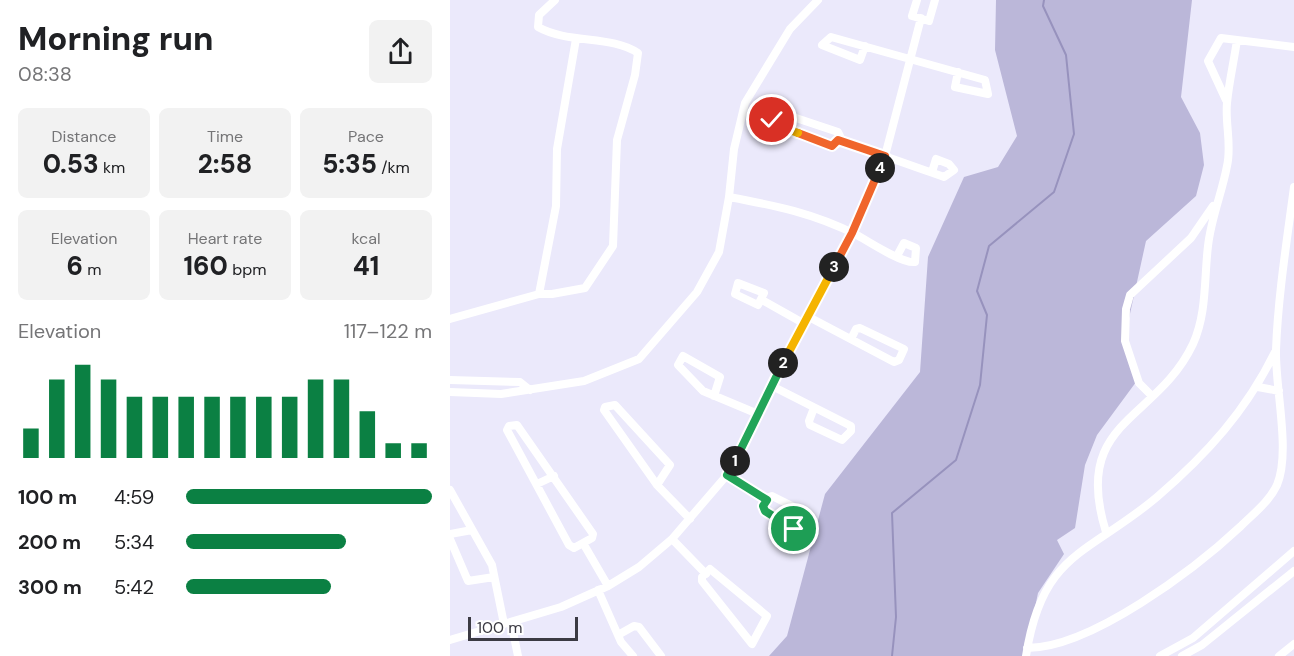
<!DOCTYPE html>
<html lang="en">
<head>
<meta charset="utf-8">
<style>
  :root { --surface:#fff; --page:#f2f2f2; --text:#202124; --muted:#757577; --accent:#0b8043 }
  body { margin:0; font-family:"DM Sans",sans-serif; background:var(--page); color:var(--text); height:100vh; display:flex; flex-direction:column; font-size:22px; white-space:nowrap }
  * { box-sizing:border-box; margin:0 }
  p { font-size:20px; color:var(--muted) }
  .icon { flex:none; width:33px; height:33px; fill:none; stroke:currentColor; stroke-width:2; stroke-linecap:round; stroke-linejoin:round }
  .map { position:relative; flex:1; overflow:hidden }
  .panel { display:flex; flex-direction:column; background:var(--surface); width:450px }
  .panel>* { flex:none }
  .scale { position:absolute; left:18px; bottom:15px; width:110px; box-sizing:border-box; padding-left:6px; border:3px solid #3b3a43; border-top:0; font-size:16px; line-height:21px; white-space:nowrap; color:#3b3a43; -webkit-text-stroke:4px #fff; paint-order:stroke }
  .pin { position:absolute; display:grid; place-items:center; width:51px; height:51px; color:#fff; margin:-26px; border:3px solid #fff; border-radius:50%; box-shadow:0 2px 6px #0007 }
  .km { position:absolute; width:30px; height:30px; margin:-15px; border-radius:50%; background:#222; color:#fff; font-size:16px; line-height:30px; text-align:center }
  .round { display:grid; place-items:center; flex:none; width:63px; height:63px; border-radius:9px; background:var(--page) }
  .summary { display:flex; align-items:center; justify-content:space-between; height:102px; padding:0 18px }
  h1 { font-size:33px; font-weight:800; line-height:45px }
  .figures { display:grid; grid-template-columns:repeat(3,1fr); gap:9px; height:102px; padding:6px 18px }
  .figures div { display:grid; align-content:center; border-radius:9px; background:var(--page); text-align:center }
  .figures b { font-size:26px; font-weight:800 }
  .figures small { font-size:16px; font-weight:400 }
  .figures p { font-size:16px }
  .chart { height:168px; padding:12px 18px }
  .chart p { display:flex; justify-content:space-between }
  .chart svg { width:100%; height:108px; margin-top:6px; stroke:var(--accent); stroke-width:6 }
  ul { padding:0 18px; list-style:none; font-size:20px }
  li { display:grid; grid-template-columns:96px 72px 1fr; align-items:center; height:45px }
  li i { height:15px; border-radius:8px; background:var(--accent) }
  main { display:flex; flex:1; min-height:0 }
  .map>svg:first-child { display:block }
  .green { fill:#bbb7d9 }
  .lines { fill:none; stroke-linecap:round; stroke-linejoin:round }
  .stream { stroke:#9792bd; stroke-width:2 }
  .street { stroke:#fff; stroke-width:8 }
  .split-1-casing { stroke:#fff; stroke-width:12 }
  .split-2-casing { stroke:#fff; stroke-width:12 }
  .split-3-casing { stroke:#fff; stroke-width:12 }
  .split-4-casing { stroke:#fff; stroke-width:12 }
  .split-5-casing { stroke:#fff; stroke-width:12 }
  .split-6-casing { stroke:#fff; stroke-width:12 }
  .split-1 { stroke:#22a559; stroke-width:8 }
  .split-2 { stroke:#22a559; stroke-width:8 }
  .split-3 { stroke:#f5b400; stroke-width:8 }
  .split-4 { stroke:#f0652b; stroke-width:8 }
  .split-5 { stroke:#f0652b; stroke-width:8 }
  .split-6 { stroke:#f5b400; stroke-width:8 }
</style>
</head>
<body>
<main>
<section class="panel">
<div class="summary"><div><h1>Morning run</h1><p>08:38</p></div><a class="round"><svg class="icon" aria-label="share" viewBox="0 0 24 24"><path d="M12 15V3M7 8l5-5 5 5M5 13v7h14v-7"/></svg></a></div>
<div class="figures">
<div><p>Distance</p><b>0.53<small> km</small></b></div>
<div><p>Time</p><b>2:58</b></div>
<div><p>Pace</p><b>5:35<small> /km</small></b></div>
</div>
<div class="figures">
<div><p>Elevation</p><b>6<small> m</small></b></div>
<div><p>Heart rate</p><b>160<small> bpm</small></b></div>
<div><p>kcal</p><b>41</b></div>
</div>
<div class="chart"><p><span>Elevation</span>117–122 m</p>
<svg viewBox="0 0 160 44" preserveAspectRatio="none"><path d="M5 44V32M15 44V12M25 44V6M35 44V12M45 44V19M55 44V19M65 44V19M75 44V19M85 44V19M95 44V19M105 44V19M115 44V12M125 44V12M135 44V25M145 44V38M155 44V38"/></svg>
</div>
<ul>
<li><b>100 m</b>4:59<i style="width:100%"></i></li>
<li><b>200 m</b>5:34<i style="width:65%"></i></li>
<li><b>300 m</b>5:42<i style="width:59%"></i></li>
</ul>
</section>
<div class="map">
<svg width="844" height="656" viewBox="0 0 844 656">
  <rect width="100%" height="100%" fill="#ebe9fb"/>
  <path class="green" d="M546 0H742L731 97 750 133 754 165 746 196 696 241 674 341 689 378 647 435 635 465 625 528 607 540 614 554 588 593 575 656H319L337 636 375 494 470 372 478 257 514 177 548 167 567 136 545 50Z"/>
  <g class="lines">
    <path class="stream" d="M442 656 446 617 442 513 506 460 530 385 537 315 527 291 539 246 604 192 624 134 616 55 593 6 594 0"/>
    <path class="street" d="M467 0 462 16 479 21 485 0
      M415 46 410 60 372 45 381 37 535 80 538 94 505 87 508 72
      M776 100 758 61 771 38 844 47
      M328 112 388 132 390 136 387 144 382 146 323 124 324 113Z
      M388 140C424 152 459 165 494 177L504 170 499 164 486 159 482 172
      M279 197C327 206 363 213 407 235 419 242 453 264 465 262L466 248 454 243 447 256
      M288 283 314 293 308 305 285 294Z
      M89 294 106 206 107 149 126 39
      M312 300 353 323
      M357 316 444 362 449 360 454 349 410 328 406 329 401 339
      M0 319 89 294H102L135 288 163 246 167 140 185 75 188 53C162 35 118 44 88 27L89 15 105 0
      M0 380 70 382 80 390
      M322 386 401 426V431L392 440 360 425 359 421 364 408
      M808 387 829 391
      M0 392 51 394 134 381 189 359 247 292 269 252 279 197 284 149 295 103 340 29 368 0
      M264 396 270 377 233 356 228 365 253 391 308 414
      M702 396 689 383 675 341 676 309 680 295 741 238 763 206
      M67 425 143 534 142 538 124 548 119 545 57 430 59 426Z
      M277 475 317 500
      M87 484 104 476
      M207 485 220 465 165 405 155 407 154 410 207 485 240 519
      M0 490 42 565 54 624
      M322 496 350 510 346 527 342 529 315 511 313 506 319 497Z
      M656 532C621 420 706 422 743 344 757 313 754 279 758 246 761 218 772 193 777 166 782 145 775 124 777 103 779 82 784 61 787 40
      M0 534 22 530
      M0 539 18 581 44 577
      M222 539 256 574
      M133 543 158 586
      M260 569 317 616 302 644 252 581V577Z
      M148 590 171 642 183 656
      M61 622 68 656
      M168 635 184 626 189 627 211 656
      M0 640 111 607 158 586 189 567 222 539 277 475 357 316 402 233 435 156 471 18
      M577 648C641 648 745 569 791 526 803 514 819 502 827 485 841 452 825 388 826 350 828 296 837 240 844 187
      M576 656C592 552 638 555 707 497 757 454 796 411 825 352
      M710 656 743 638 844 551
      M732 656 752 645 844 571
      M829 656 844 644"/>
  </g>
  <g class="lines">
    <g class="split-1-casing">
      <path id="split-1" d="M285 461 277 475 317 500 313 506 315 511 344 529"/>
    </g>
    <g class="split-2-casing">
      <path id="split-2" d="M285 461 333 363"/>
    </g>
    <g class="split-3-casing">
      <path id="split-3" d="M333 363 384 267"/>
    </g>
    <g class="split-4-casing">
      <path id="split-4" d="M384 267 402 233 430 168"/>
    </g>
    <g class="split-5-casing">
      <path id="split-5" d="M348 133 382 146 388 140 435 156 430 168"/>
    </g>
    <g class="split-6-casing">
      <path id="split-6" d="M322 120 323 124 348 133"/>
    </g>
    <use href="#split-1" class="split-1"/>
    <use href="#split-2" class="split-2"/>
    <use href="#split-3" class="split-3"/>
    <use href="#split-4" class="split-4"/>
    <use href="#split-5" class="split-5"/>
    <use href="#split-6" class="split-6"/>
  </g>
</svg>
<div class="scale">100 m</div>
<div class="pin" style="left:344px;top:529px;background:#1e9e55"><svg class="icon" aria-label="arrive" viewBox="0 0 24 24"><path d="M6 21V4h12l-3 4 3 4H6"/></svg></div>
<div class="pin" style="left:322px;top:120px;background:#d93025"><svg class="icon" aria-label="check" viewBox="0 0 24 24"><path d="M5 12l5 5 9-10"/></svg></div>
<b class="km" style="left:285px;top:461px">1</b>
<b class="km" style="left:333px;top:363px">2</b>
<b class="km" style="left:384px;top:267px">3</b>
<b class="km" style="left:430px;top:168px">4</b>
</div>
</main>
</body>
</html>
